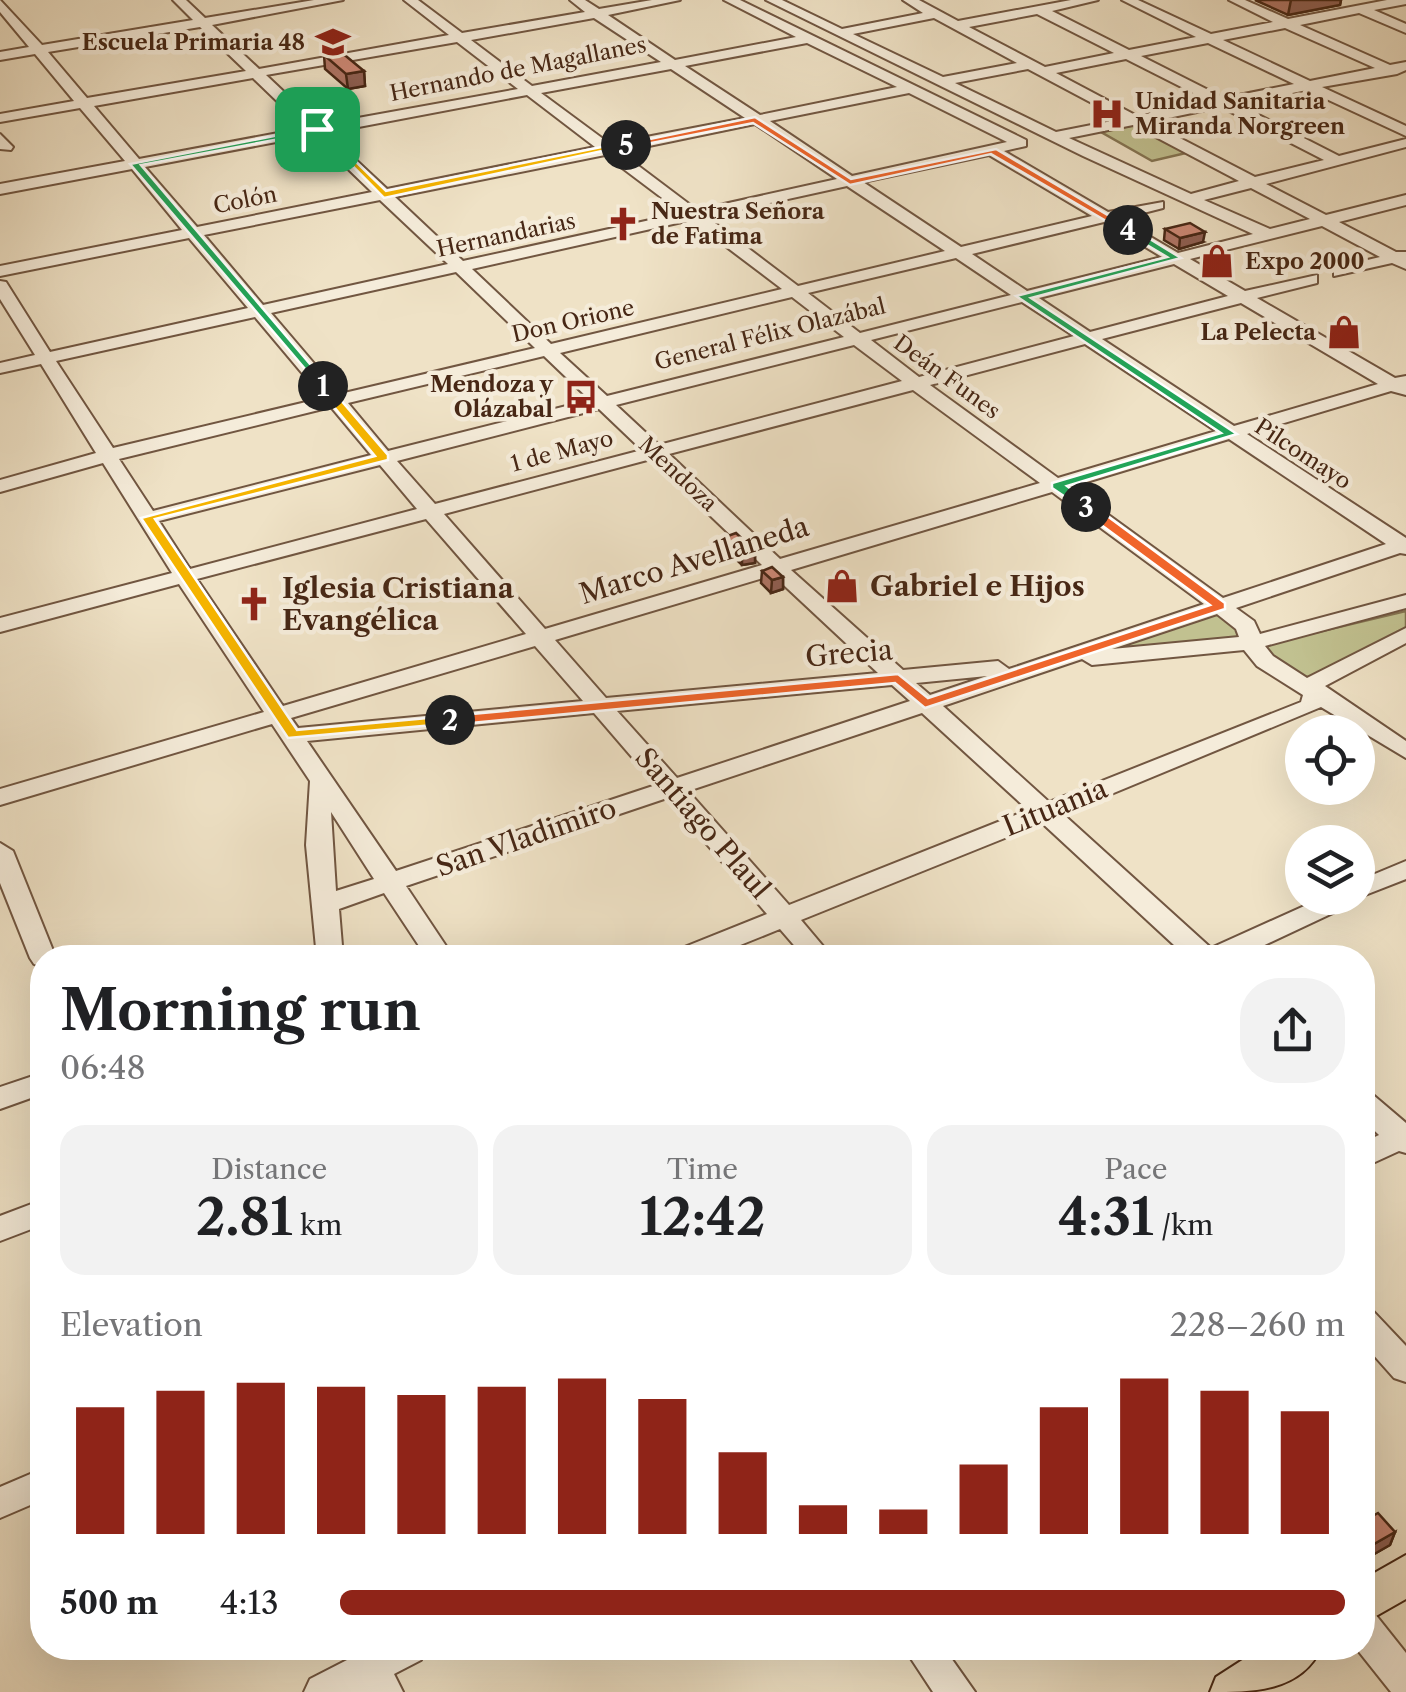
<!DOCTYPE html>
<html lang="en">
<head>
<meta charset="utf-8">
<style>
  :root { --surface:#fff; --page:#f2f2f2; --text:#202124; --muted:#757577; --accent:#8f2418 }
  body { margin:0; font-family:"Libre Caslon Text",serif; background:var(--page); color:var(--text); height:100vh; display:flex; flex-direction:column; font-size:38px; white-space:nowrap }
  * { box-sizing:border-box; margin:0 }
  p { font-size:32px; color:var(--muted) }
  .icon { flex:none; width:55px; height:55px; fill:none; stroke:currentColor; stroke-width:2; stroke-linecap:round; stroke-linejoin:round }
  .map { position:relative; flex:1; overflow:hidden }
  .panel { position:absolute; left:30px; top:945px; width:1345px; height:715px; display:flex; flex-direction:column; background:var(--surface); border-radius:40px; box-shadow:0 10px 40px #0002 }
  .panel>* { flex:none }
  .controls { position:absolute; left:1285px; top:715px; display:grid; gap:20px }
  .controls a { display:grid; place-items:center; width:90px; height:90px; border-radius:50%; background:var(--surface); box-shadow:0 10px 40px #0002; font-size:50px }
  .pin { position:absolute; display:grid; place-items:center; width:85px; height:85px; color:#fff; margin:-42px; border-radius:20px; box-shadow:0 5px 15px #0006 }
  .km { position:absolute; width:50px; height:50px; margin:-25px; border-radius:50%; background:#222; color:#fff; font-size:28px; line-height:50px; text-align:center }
  .round { display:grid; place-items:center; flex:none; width:105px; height:105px; border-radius:40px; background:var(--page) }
  .headline { display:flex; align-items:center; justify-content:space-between; height:170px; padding:0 30px }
  h1 { font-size:55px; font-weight:800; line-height:75px }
  .metrics { display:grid; grid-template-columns:repeat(3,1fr); gap:15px; height:170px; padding:10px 30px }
  .metrics div { display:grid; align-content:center; border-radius:25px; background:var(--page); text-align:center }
  .metrics b { font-size:50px; font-weight:800 }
  .metrics small { font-size:28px; font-weight:400 }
  .metrics p { font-size:28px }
  .chart { height:280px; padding:20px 30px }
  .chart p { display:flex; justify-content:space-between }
  .chart svg { width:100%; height:180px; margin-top:10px; stroke:var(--accent); stroke-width:6 }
  ul { padding:0 30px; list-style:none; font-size:32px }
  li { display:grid; grid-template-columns:160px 120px 1fr; align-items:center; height:75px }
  li i { height:25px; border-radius:12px; background:var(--accent) }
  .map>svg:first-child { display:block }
  .green { fill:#c1c190; stroke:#847452; stroke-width:2.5 }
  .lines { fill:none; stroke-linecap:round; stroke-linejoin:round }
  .minor-casing { stroke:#715641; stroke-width:4 }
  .major-casing { stroke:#472715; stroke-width:4 }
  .minor { fill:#f5ecda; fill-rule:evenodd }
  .major { fill:#efe2c6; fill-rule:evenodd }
  .wall { fill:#af7565; stroke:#472715; stroke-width:2.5 }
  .shaded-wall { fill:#8f5f52; stroke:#472715; stroke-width:2.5 }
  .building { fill:#cc8875; stroke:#472715; stroke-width:2.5 }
  .split-1 { fill:#22a559; stroke:#fff; stroke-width:2.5 }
  .split-2 { fill:#f5b400; stroke:#fff; stroke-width:2.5 }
  .split-3 { fill:#f0652b; stroke:#fff; stroke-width:2.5 }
  .split-4 { fill:#22a559; stroke:#fff; stroke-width:2.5 }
  .split-5 { fill:#f0652b; stroke:#fff; stroke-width:2.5 }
  .split-6 { fill:#f5b400; stroke:#fff; stroke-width:2.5 }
  .labels { text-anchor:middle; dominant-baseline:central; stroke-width:9; stroke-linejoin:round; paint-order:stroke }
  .far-poi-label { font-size:22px; font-weight:bold; fill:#472715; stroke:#f5ecda; text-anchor:end }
  .far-street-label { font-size:22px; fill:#472715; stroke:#f5ecda }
  .street-label { font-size:28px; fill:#472715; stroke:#f5ecda }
  .poi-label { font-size:28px; font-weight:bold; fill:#472715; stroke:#f5ecda; text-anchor:start }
</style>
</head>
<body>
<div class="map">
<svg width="1406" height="1692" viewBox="0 0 1406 1692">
  <rect width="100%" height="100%" fill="#efe2c6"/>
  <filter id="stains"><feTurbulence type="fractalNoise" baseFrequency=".002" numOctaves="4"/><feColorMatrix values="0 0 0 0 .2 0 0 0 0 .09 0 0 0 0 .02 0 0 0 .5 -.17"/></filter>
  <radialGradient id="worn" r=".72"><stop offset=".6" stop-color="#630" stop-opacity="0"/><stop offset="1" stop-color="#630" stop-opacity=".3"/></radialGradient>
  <path class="green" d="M1135 125 1186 153 1152 161 1101 132Z
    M1406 611V630L1309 679 1265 655 1264 645Z
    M1209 613 1218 614 1242 633V639L1114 651 1111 648Z"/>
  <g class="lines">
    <g class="minor-casing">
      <path id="minor" d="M0 0 42 45 193 20 173 0H186L205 18 314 0H343L212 25 259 69 449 35 404 0H418L462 33 585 12 570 0H585L599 9 652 0H680L608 15 675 60 796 37 724 0H740L1026 140V146L1004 151 1108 212 1163 202V208L1120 219 1178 253 1253 234 1083 156 766 0H782L842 29 923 13 903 0H919L958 21 1071 0H1098L1052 11 1129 50 1196 37 1122 0H1138L1211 34 1273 22 1229 0H1245L1288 19 1387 0H1406V4L1374 10 1406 24V33L1359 13 1300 25 1390 65 1406 62V70L1397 74 1322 87 1406 126V136L1307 90 1237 104 1339 156 1406 139V147L1266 184 1326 215 1406 195V205L1339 222 1396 252H1406V269L1392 263 1334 276V268L1380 257 1322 226 1190 259 1245 291 1317 275V283L1257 298 1395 378 1406 376V395L1391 391 1247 434 1406 538V554L1400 553 1236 608 1254 621 1260 634 1406 595V608L1265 646 1273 656 1307 678 1406 628V643L1325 686 1406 741V758L1321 707 1063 814 1211 948 1322 898H1358V881L1406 861V879L1355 899 1352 904 1237 958H1188L1042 823 801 920 833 958H805L780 929 708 958H668L672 952 767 914 667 798 406 886 454 958H427L384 893 339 909 343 958H317L306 845 310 781 272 724 0 805V789L264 712 179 584 0 632V618L172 573 103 463 0 492V480L96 453 41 364 0 373V363L35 355 0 299V281L6 282 50 352 248 308 189 238 0 276V266L182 230 132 169 0 194V184L125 161 80 108 0 122V114L74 101 35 54 0 60V52L29 47 0 12ZM1037 14 1114 53 1045 67 969 27ZM594 18 661 62 532 86 471 40ZM934 18 1017 63 943 77 853 34ZM200 27 246 71 87 98 48 52ZM1285 28 1375 68 1310 81 1223 40ZM457 42 518 89 319 125 266 75ZM807 43 897 87 760 115 685 66ZM1208 43 1294 84 1224 98 1141 56ZM1126 59 1209 101 1137 116 1056 73ZM671 69 745 118 610 144 541 93ZM1028 69 1122 119 1056 132 955 83ZM253 78 305 128 139 159 94 106ZM909 93 1007 142 852 176 770 121ZM527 95 595 147 387 189 327 133ZM1221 107 1324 160 1255 177 1149 122ZM755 124 837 179 697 210 620 152ZM1133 125 1239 181 1191 194 1069 138ZM313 135 372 192 197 227 145 167ZM605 155 682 213 463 261 395 197ZM989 155 1092 216 961 247 863 182ZM847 186 945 251 798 286 707 217ZM1251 188 1310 219 1270 229 1204 200ZM380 200 448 264 263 305 204 235ZM691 220 782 289 551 344 472 269ZM1104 222 1162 257 1027 291 972 254ZM956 258 1011 295 860 333 808 293ZM1174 264 1228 296 1090 332 1039 298ZM456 272 535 348 340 394 271 313ZM792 297 844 337 607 396 560 353ZM1022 302 1074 336 919 377 871 340ZM1241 303 1378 384 1234 426 1102 339ZM255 317 323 398 113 448 56 361ZM1085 344 1216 431 1058 478 930 385ZM854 345 902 381 659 445 616 405ZM544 356 590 400 388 451 348 403ZM913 390 1040 483 780 559 669 454ZM331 407 371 455 153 511 119 459ZM599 409 642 450 435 504 397 461ZM1229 439 1386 544 1223 598 1070 487ZM651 459 762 565 545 629 444 514ZM380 465 417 509 190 569 159 521ZM1052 492 1204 604 1009 669 998 661 903 670 791 570ZM426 519 526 634 283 706 197 579ZM773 575 878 673 606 698 555 640ZM1217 614 1236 629 1239 637 1112 649ZM535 646 583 701 298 728 291 718ZM1244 650 1257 666 1303 695 1301 702 1049 802 943 706 1082 659 1092 665ZM987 676 930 695 916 683ZM892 685 910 701 677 778 617 711ZM594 713 656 785 396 871 307 741ZM922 713 1028 810 789 905 688 791ZM331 812 374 879 336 891Z
        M0 134 13 147 11 150 0 149Z
        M0 843 13 851 56 958H42V967L34 964 30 958 0 883Z
        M42 1073V1094L0 1109V1087Z
        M1362 1092 1372 1094 1406 1123V1153L1399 1151 1362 1168V1143L1379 1135 1362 1119Z
        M42 1200V1225L0 1241V1216Z
        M1362 1307 1373 1311 1406 1346V1382L1394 1378 1362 1342Z
        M42 1469V1500L0 1518V1487Z
        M1362 1609 1375 1614 1406 1653V1692H1391L1356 1648H1362Z
        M342 1648H426L421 1660 394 1674 403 1692H304L310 1679 347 1660Z
        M904 1648H944L975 1692H933Z"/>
    </g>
    <g class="major-casing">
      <path id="major" d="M1406 1555V1599L1362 1624V1580Z
        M1261 1648H1321C1301 1692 1252 1692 1210 1692L1216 1677Z"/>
    </g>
    <use href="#minor" class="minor"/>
    <use href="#major" class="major"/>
  </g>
  <path class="wall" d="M1255 0H1341L1340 5 1288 15Z
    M324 55 364 71 365 86 348 89 325 69Z
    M1165 229 1203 242 1179 249 1164 240Z
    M725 537 755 551V563L742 565 725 549Z
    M762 571 783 577V589L771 593 761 583Z
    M1362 1522 1395 1532 1390 1545 1369 1557 1362 1555Z"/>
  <path class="shaded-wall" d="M1291 0H1341L1340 5 1288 15Z
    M364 71 365 86 348 89 346 74Z
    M1205 232 1203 242 1179 249 1180 238Z
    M755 551V563L742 565V553Z
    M783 577V589L771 593 772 580Z
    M1395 1532 1390 1545 1369 1557 1374 1544Z"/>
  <path class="building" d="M341 52 364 71 346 74 324 55Z
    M1190 223 1205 232 1180 238 1165 229Z
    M736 533 755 551 742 553 725 537Z
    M772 567 783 577 772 580 762 571Z
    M1378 1513 1395 1532 1374 1544 1364 1541 1362 1540V1522Z"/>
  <path class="split-1" d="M320 127 317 132 141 165 327 384 323 390 130 164Z"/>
  <path class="split-2" d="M319 384H327L388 455V460L155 519 297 730 450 716 458 720 456 723 288 738 141 518 375 456 319 389Z"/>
  <path class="split-3" d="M1081 504H1091L1225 603V609L925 708 895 683 450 725 443 720 450 716 898 674 928 698 1210 605 1081 510Z"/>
  <path class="split-4" d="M1125 228H1132L1181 258 1031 298 1237 434 1067 486 1091 504 1093 507 1086 511 1052 488V483L1221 433 1016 296 1167 257 1125 232Z"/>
  <path class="split-5" d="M755 117 851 179 996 149 1133 230 1125 232 991 154 850 185 753 123 626 148 621 145Z"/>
  <path class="split-6" d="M314 127H320L386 191 626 142 630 145 384 198Z"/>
  <defs>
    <g id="school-bare" transform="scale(2.7)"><path d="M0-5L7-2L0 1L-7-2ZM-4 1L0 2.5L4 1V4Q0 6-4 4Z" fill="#8f2418" stroke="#f5ecda" stroke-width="2.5" paint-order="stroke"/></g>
    <g id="hospital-bare" transform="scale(2.7)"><path d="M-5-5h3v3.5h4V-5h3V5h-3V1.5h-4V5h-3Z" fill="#8f2418" stroke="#f5ecda" stroke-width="2.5" paint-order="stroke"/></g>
    <g id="church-bare" transform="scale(2.7)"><path d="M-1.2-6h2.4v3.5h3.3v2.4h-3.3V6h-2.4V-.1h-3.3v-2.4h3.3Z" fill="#8f2418" stroke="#f5ecda" stroke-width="2.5" paint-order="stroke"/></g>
    <g id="shop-bare" transform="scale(2.7)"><path d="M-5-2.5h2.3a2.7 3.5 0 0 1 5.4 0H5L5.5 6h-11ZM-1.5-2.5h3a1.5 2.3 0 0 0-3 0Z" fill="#8f2418" stroke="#f5ecda" stroke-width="2.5" paint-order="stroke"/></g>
    <g id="bus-bare" transform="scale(2.7)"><path d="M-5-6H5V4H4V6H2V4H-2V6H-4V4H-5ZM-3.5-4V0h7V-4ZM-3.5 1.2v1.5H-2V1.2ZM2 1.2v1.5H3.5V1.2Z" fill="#8f2418" stroke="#f5ecda" stroke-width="2.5" paint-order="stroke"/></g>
  </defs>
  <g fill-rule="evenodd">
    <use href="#school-bare" x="333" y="42"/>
    <use href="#hospital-bare" x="1107" y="114"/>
    <use href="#church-bare" x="623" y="224"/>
    <use href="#shop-bare" x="1217" y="261"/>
    <use href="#shop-bare" x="1344" y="332"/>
    <use href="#bus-bare" x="581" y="397"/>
    <use href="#shop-bare" x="842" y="586"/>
    <use href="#church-bare" x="254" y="604"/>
  </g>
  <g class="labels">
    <g class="far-poi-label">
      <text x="305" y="42">Escuela Primaria 48</text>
      <text x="1135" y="101" text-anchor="start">Unidad Sanitaria<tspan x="1135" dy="25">Miranda Norgreen</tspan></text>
      <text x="651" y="211" text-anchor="start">Nuestra Señora<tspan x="651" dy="25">de Fatima</tspan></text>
      <text x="1245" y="261" text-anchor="start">Expo 2000</text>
      <text x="1316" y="332">La Pelecta</text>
      <text x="553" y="384">Mendoza y<tspan x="553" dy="25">Olázabal</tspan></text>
    </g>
    <g class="far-street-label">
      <text transform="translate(518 69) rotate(-11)">Hernando de Magallanes</text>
      <text transform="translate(245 200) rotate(-11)">Colón</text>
      <text transform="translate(506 235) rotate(-12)">Hernandarias</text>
      <text transform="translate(573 321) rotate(-13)">Don Orione</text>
      <text transform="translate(770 334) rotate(-14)">General Félix Olazábal</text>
      <text transform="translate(947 377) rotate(36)">Deán Funes</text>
      <text transform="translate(562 451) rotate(-15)">1 de Mayo</text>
      <text transform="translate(1303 454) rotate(33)">Pilcomayo</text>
      <text transform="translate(678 474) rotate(43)">Mendoza</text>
    </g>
    <g class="street-label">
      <text transform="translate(694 560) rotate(-17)">Marco Avellaneda</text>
      <text transform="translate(849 653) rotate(-5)">Grecia</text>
      <text transform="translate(1055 807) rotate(-22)">Lituania</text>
      <text transform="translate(703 823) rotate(49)">Santiago Plaul</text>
      <text transform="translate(526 837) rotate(-19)">San Vladimiro</text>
    </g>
    <g class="poi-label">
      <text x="870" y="586">Gabriel e Hijos</text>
      <text x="282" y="588">Iglesia Cristiana<tspan x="282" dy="32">Evangélica</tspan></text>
    </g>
  </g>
  <rect width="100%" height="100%" filter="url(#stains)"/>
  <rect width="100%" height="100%" fill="url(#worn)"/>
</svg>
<div class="controls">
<a><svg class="icon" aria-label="locate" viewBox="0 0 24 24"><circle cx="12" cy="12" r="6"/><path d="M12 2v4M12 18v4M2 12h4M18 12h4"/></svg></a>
<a><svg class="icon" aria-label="layers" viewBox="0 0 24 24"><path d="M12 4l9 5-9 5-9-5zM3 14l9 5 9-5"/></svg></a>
</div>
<div class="pin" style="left:317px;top:129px;background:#1e9e55"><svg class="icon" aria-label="arrive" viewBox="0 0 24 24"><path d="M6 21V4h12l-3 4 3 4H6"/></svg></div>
<b class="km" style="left:323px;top:386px">1</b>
<b class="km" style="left:450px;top:720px">2</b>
<b class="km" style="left:1086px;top:507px">3</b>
<b class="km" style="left:1128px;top:230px">4</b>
<b class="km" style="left:626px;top:145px">5</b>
<section class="panel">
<div class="headline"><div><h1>Morning run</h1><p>06:48</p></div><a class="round"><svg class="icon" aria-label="share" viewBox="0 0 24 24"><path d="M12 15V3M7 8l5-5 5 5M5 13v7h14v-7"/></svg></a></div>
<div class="metrics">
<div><p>Distance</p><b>2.81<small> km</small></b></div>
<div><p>Time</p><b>12:42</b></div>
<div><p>Pace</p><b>4:31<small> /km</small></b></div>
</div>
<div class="chart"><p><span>Elevation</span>228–260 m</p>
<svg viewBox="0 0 160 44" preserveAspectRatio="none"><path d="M5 44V13M15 44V9M25 44V7M35 44V8M45 44V10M55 44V8M65 44V6M75 44V11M85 44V24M95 44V37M105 44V38M115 44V27M125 44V13M135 44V6M145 44V9M155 44V14"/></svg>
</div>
<ul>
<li><b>500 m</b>4:13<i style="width:100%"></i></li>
</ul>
</section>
</div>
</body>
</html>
